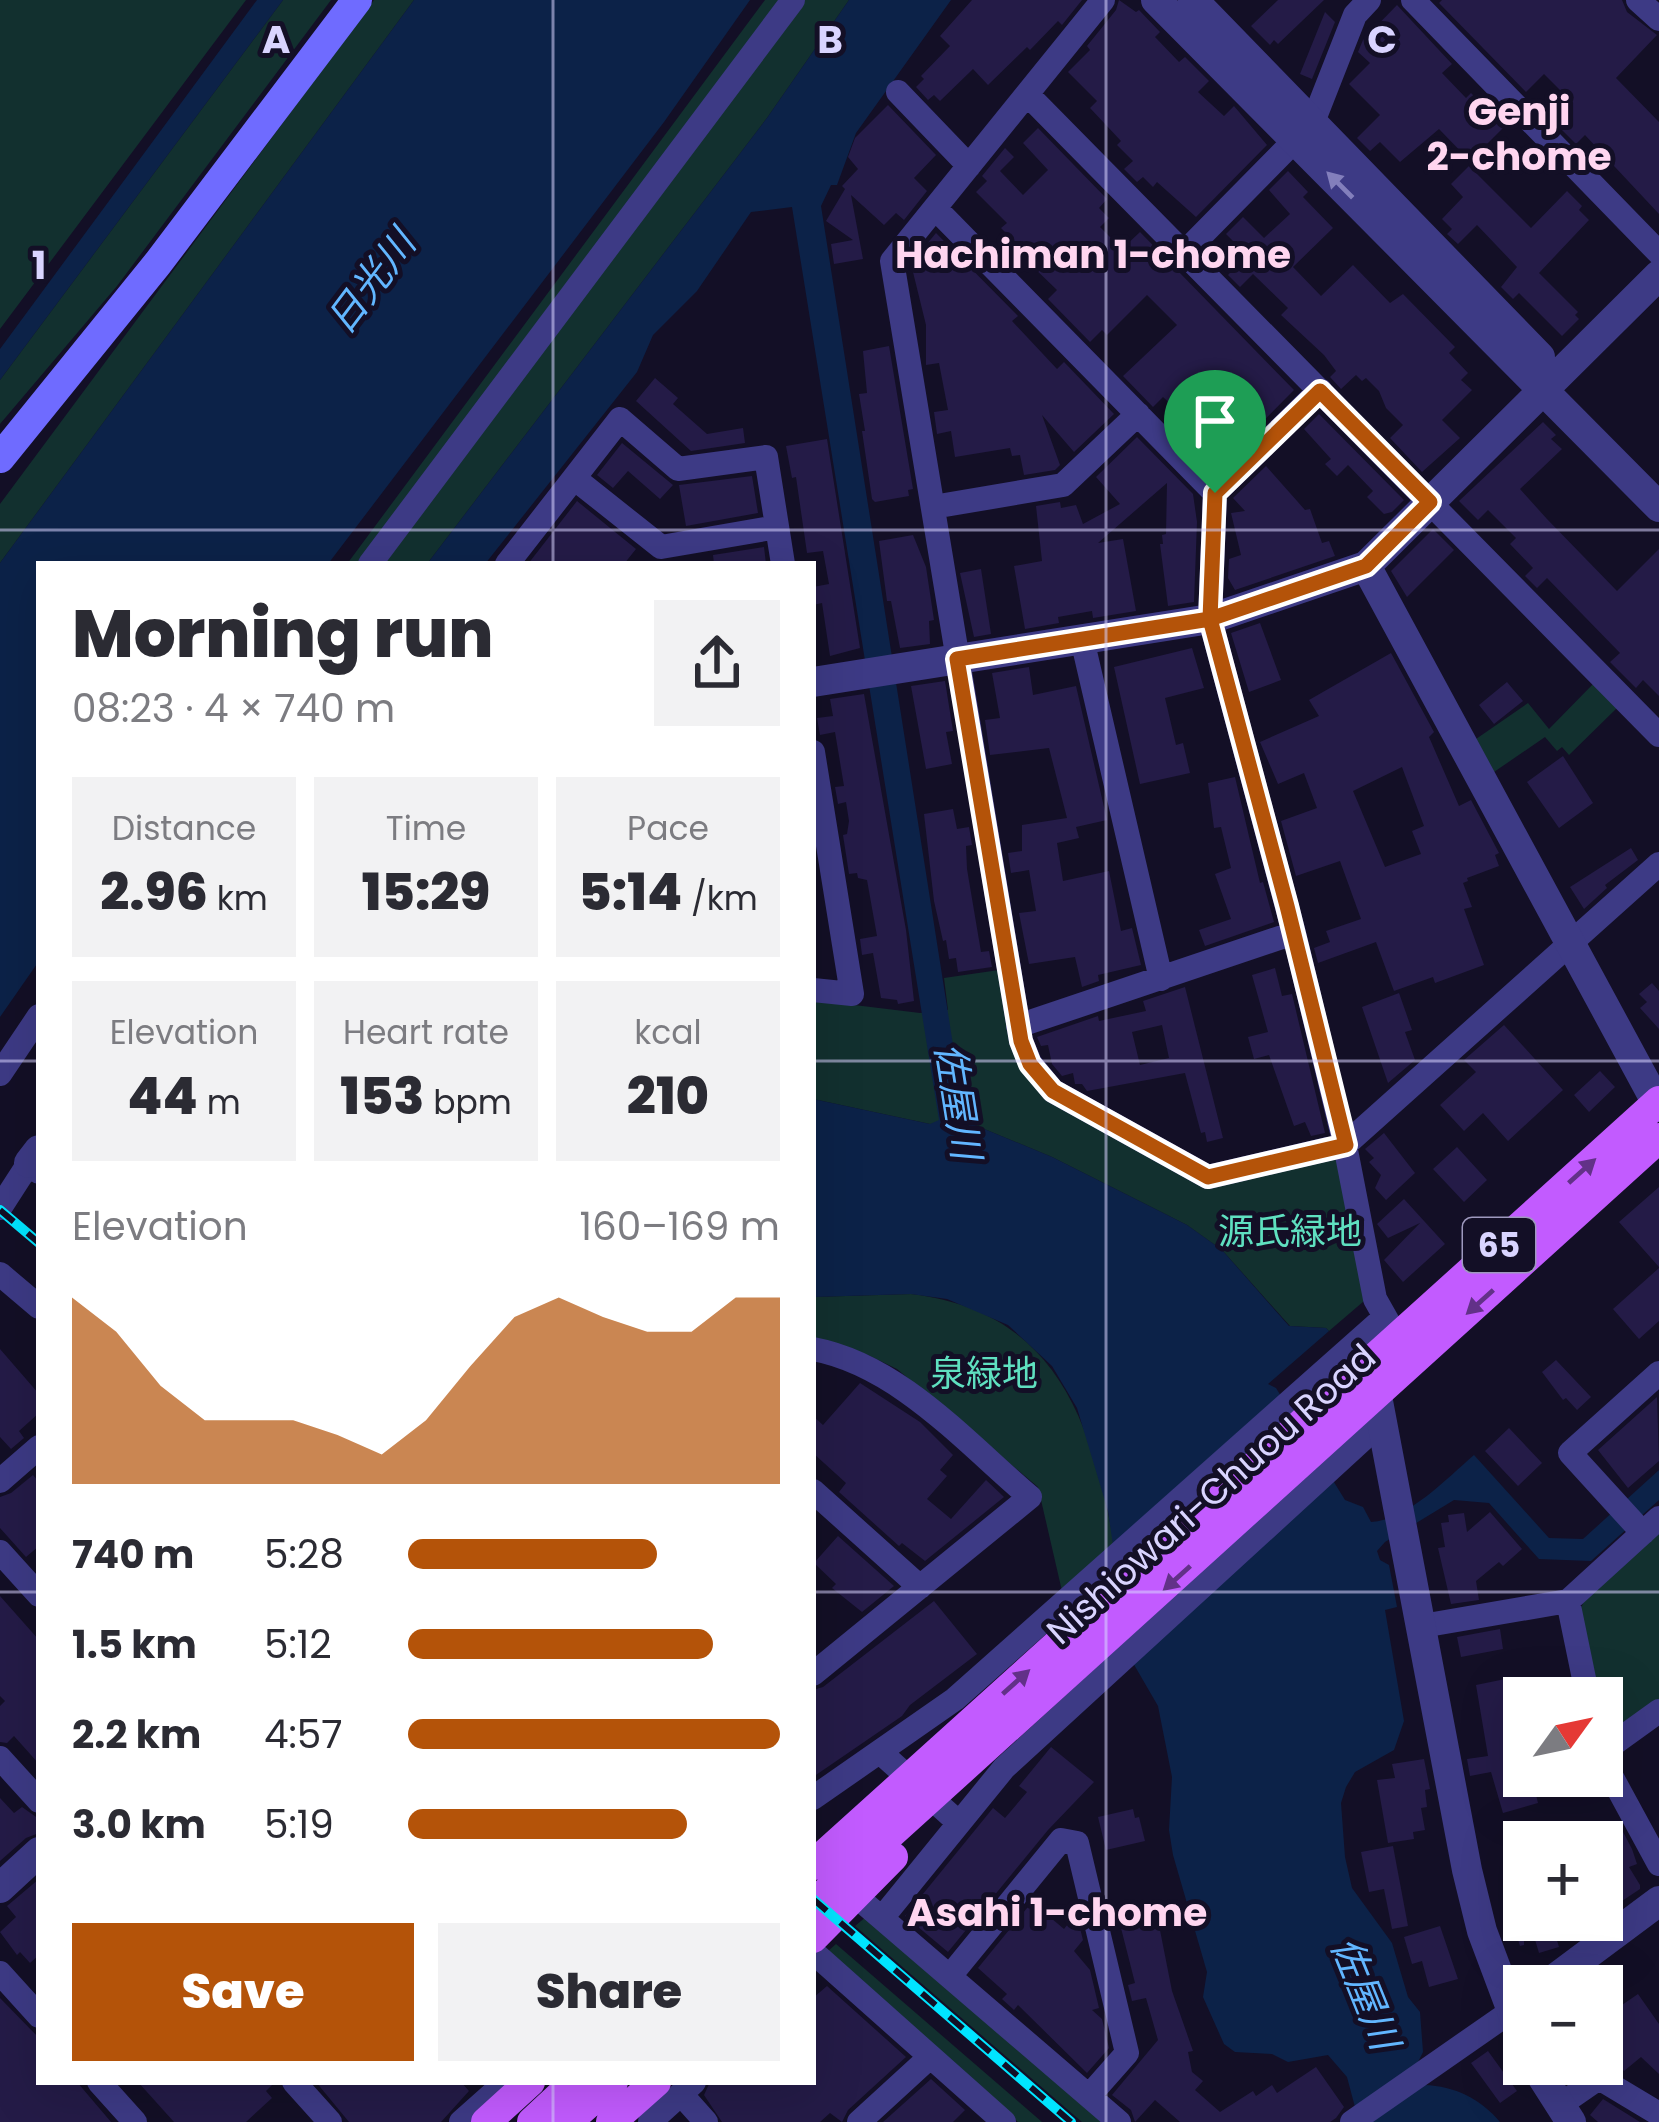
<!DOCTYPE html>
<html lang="en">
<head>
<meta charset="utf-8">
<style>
  :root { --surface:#fff; --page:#f2f2f3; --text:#2b2b33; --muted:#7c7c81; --accent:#b45309 }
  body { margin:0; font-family:Poppins,"Noto Sans JP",sans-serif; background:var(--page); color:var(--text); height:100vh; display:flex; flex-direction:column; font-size:45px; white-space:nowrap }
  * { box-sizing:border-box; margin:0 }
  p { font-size:39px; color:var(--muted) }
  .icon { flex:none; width:66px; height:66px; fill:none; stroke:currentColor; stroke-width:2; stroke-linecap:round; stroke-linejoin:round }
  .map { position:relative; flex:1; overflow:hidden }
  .drawer { position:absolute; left:36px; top:561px; width:780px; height:1524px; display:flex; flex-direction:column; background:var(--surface); border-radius:0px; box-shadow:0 12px 48px #0002 }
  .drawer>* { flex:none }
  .needle { width:78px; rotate:57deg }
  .controls { position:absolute; left:1503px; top:1677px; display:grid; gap:24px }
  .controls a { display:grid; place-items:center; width:120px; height:120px; border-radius:0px; background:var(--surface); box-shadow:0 12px 48px #0002; font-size:60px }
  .pin { position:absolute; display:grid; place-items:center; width:102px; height:102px; color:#fff; margin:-123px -51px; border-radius:50% 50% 50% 0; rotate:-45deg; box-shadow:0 0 12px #0007 }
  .pin .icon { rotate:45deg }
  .round { display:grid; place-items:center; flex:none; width:126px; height:126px; border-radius:0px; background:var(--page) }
  .headline { display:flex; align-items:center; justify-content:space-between; height:204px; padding:0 36px }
  h1 { font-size:66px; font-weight:800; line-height:90px }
  .stats { display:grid; grid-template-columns:repeat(3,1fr); gap:18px; height:204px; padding:12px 36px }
  .stats div { display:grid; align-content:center; border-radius:0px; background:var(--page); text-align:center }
  .stats b { font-size:51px; font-weight:800 }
  .stats small { font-size:33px; font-weight:400 }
  .stats p { font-size:33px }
  .chart { height:336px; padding:24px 36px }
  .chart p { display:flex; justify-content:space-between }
  .chart svg { width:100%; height:216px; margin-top:12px; fill:var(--accent); opacity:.7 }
  .primary-button { display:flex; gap:24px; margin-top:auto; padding:24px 36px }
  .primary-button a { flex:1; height:138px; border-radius:0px; background:var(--accent); color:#fff; font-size:48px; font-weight:800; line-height:138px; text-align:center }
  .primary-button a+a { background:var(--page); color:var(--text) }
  ul { padding:0 36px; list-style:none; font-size:39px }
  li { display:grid; grid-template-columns:192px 144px 1fr; align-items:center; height:90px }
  li i { height:30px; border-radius:15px; background:var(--accent) }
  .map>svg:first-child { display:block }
  .green { fill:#12302f }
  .water { fill:#0c2248 }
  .building { fill:#241b47; fill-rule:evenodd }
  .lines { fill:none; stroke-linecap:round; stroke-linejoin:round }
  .minor { stroke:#3d3a85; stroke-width:24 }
  .tertiary { stroke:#3d3a85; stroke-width:30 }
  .secondary { stroke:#6f6bff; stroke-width:30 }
  .primary { stroke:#c25bff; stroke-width:30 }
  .rail-casing { stroke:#00e5ff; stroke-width:10 }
  .rail { stroke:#130f26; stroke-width:6; stroke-dasharray:18; stroke-linecap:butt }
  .oneway { fill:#837fbc }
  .oneway2 { fill:#623188 }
  .route-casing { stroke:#fff; stroke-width:24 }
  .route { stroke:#b45309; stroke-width:15 }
  .grid { fill:none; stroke:#d9d4ff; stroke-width:3; stroke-opacity:0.55 }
  .labels { text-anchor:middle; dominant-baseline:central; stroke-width:10; stroke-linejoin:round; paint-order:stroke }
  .shield { fill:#130f26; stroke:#9e99be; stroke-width:3 }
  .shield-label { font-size:33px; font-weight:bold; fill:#d9d4ff }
  .park-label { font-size:36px; fill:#5fe0c0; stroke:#130f26 }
  .street-label { font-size:36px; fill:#d9d4ff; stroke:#130f26 }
  .neighbourhood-label { font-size:39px; font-weight:bold; fill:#ffd6f0; stroke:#130f26 }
  .water-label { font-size:39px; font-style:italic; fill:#62b6ff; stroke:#130f26 }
  .grid-label { font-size:39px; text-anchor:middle; font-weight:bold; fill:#d9d4ff; stroke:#130f26; stroke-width:10; stroke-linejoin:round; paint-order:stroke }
</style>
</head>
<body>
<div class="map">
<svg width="1659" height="2122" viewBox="0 0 1659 2122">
  <rect width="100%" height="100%" fill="#130f26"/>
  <path class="green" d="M0 0H246L0 329Z
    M283 0H331L117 286 0 424V380Z
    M374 0H414L0 563V504Z
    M765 0H785L363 564H347Z
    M802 0H849L767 118 427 564H379Z
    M1595 682 1618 707 1569 755 1562 747 1557 751 1545 737 1494 772 1476 739 1528 703 1549 729Z
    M999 970 1022 1068 1209 1186 1331 1158 1341 1163 1364 1301 1329 1331 1326 1328 1290 1326 1222 1250 1187 1225 1052 1157 965 1121 930 1124 813 1099V1000L920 1013 948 1010 944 978Z
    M911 1294C1054 1311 1091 1418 1114 1543L1062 1591 1038 1487 897 1369 868 1355 813 1339V1297Z
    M1659 1531V1700L1611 1736 1602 1732V1698H1596L1580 1611 1585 1598Z
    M867 1916 1106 2122H1082L855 1926Z
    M836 1944 1042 2122H1018L827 1952Z"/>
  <path class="water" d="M257 0H283L0 380V349Z
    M414 0H750L664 122 328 564H39V961L0 1017V563Z
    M849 0H951L856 133 837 185H831L821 206 965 1121 1052 1157 1187 1225 1222 1250 1289 1326 1326 1328 1329 1331 1268 1384 1276 1388 1345 1500 1363 1507 1371 1522C1408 1520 1447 1478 1474 1455L1549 1538 1583 1539 1659 1470V1500L1591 1561 1539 1559 1489 1503 1454 1500 1385 1542 1377 1551 1380 1560 1389 1565 1397 1607 1385 1610 1404 1721 1394 1750 1355 1772 1346 1787 1341 1803 1345 1857 1352 1888 1392 1943 1408 1997 1420 2012 1423 2052 1417 2064 1424 2085C1455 2086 1481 2099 1500 2122H1359L1347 2077 1328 2055 1288 2062 1272 2054 1235 2052 1224 2044 1203 1997 1207 1972 1173 1855 1169 1830 1172 1777 1158 1706 1129 1656 1108 1511 1077 1408 1052 1366 1008 1325 947 1299 911 1294 813 1297V1099L930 1124 939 1120 792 207 751 212 697 291 653 335 637 372 485 564H427L767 118Z"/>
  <path class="building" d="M972 0H1082L1062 25 1058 21 1030 50 1027 47 988 85 973 69 940 101 934 95 928 100 916 87 924 79 921 76 950 46 940 36Z
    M1119 0 1136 12 1139 10 1160 32 1155 37 1179 62 1185 57 1209 81 1198 92 1224 116 1234 106 1267 145 1196 217 1157 182 1153 187 1143 177 1137 182 1124 169 1133 161 1117 145 1121 141 1090 108 1097 101 1068 72 1090 50 1087 46 1116 10Z
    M1278 0H1324L1278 44 1274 40 1270 45 1251 26Z
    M1442 0H1622L1627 12 1657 35 1616 78 1659 122V214L1585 135 1576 144 1553 121 1572 102 1544 74 1526 92 1439 3Z
    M1397 5 1452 64 1442 73 1466 98 1471 93 1484 106 1489 102 1509 122 1470 161 1439 129 1400 162 1380 142 1370 151 1357 138 1380 115 1349 84 1370 63 1358 52 1363 40Z
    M1325 12 1335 22 1312 79 1300 74Z
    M888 105 936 155 914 178 927 191 904 220 896 213 884 225 851 195 863 259 834 264 831 244 853 240 826 221 845 189 842 186 858 169 848 157 855 138Z
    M1038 128 1107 199 1099 208 1109 218 1100 227 1122 249 1140 232 1294 390 1228 457 1163 397 1153 407 1123 376 1177 325 1147 295 1107 335 1102 330 1090 342 1048 299 1057 290 1029 263 1021 272 1007 258 1019 246 1001 228 1007 223 976 192 987 181 982 176 1005 148 1014 157 1000 171 1023 195 1048 170 1023 143Z
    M1469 166 1531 228 1567 191 1582 206 1579 210 1589 220 1539 273 1578 312 1575 315 1579 319 1562 336 1519 293 1513 299 1501 287 1517 267 1477 225 1458 244 1447 234 1452 229 1442 219 1463 197 1451 184Z
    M1288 171 1308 192 1303 197 1333 228 1293 267 1321 296 1353 265 1390 303 1403 294 1455 347 1449 353 1468 373 1461 380 1472 390 1442 420 1460 438 1422 472 1390 438 1403 425 1386 408 1379 391 1366 378 1362 381 1356 375 1341 389 1330 377 1336 371 1324 355 1281 315 1288 308 1253 274 1240 287 1228 275 1247 255 1226 234 1243 217 1264 238 1290 214 1269 190Z
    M936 233 1018 316 1012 321 1057 369 1064 362 1114 414 1074 452 1042 415 1060 465 1055 470 1024 475 1020 455 1012 456 1010 448 955 457 951 431 937 434 934 412 948 410 939 363 926 365V325L912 268 934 264 921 251Z
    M889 346 913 489 908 490 909 496 875 502 872 499 862 431H865L859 394 867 393 863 351Z
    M655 378 678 398 673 404 707 434 743 428 745 443 691 451 636 401Z
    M1319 414 1404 500 1392 512 1384 514 1367 497 1373 491 1348 465 1337 476 1325 464 1331 459 1304 429Z
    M1543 422 1556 435 1551 439 1562 449 1520 489 1547 519 1617 591 1659 549V696L1643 680 1636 688 1610 662 1620 653 1547 578 1537 588 1525 576 1533 568 1510 544 1516 538 1488 510 1478 520 1459 501Z
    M1137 437 1193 494 1197 522 1194 602 1168 606 1160 544H1163L1162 535 1166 534 1167 483 1098 543 1123 539 1136 611 1093 618 1092 611 1058 617 1059 623 1025 629 1014 566 1042 561 1036 506 1060 502 1061 508 1076 505 1083 524 1120 504 1096 477Z
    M827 439 860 648 830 656 822 603 813 605V587L829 584 823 551 807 553 796 477 792 478 786 446Z
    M622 443 673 485 660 499 628 471 613 488 597 475Z
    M1266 466 1305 510 1310 509 1322 543 1329 541 1335 556 1235 590 1228 578 1229 559 1241 555 1231 513 1245 511 1233 498Z
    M752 476 758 513 686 526 679 485Z
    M577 501 636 549 624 564H528Z
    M1433 529 1454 550 1407 597 1391 571Z
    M913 535 926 567 934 620 929 621 930 644 900 648 891 601H887L879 541Z
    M764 547 766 564H714L713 555Z
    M981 569 991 634 974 637 960 573Z
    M1260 623 1281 680 1249 692 1231 633Z
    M1192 648 1204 688 1165 698 1176 745 1183 743 1190 773 1140 784 1114 667Z
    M1391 653 1434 732 1429 737 1459 806 1471 800 1499 853 1495 855 1499 866 1467 878 1468 881 1463 883 1472 907 1464 909 1484 965 1435 983 1433 977 1394 991 1376 942 1318 963 1314 948 1330 942 1326 931 1361 919 1340 861 1296 876 1281 821 1317 808 1304 773 1278 784 1260 742 1319 716 1309 700ZM1402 767 1424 826 1412 831 1421 854 1385 867 1353 791Z
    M1029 667 1033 695 1076 686 1107 820 1076 827 1079 838 1057 843 1063 881 1109 871 1121 931 1132 928 1141 965 1098 975 1099 981 1082 987 1075 957 1029 964 1019 913 1036 911 1029 870 1011 873 1008 853 1022 851V825L1067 818 1049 748 990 755 985 720 1000 718 992 673Z
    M945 681 953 731 946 732 952 764 926 769 911 686Z
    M1507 682 1523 701 1494 724 1479 705Z
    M864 694 906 930 914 1001 898 1004 897 1000 881 998 873 953 862 955 860 939 877 936 867 880 858 878 857 873 849 874 843 835 847 834 849 821 846 802 838 804 835 787 844 786 835 732 820 735 817 718 833 716 830 699Z
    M1563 756 1593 803 1559 828 1527 782Z
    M1235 777 1260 883 1263 882 1274 922 1205 946 1199 930 1231 919 1215 874 1231 868 1221 827 1214 828 1208 783Z
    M953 809 957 829 969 827 972 845 966 846 967 869 981 952 989 951 992 967 958 972 956 958 949 959 946 940 943 941 934 901 924 814Z
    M1631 848 1638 860 1605 885 1607 888 1584 909 1570 887Z
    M1275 968 1282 996 1292 994 1325 1133 1311 1136 1305 1122 1294 1126 1269 1055 1254 1059 1248 1037 1268 1032 1252 975Z
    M1652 983 1659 991V1029L1640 1008 1647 1002 1639 994Z
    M1185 987 1223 1138 1207 1142 1205 1132 1201 1133 1185 1073 1087 1091 1082 1084H1075L1073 1073 1062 1076 1052 1064 1048 1045 1041 1046 1037 1037 1098 1016 1099 1021 1146 1011 1143 1001ZM1162 1025 1169 1058 1140 1065 1132 1032Z
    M1399 993 1412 1030 1405 1032 1415 1060 1388 1083 1362 1007Z
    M1504 1025 1563 1090 1508 1141 1483 1113 1464 1131 1440 1105 1476 1072 1464 1060Z
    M1600 1071 1615 1087 1589 1112 1574 1095Z
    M1384 1133 1415 1173 1386 1200 1375 1188 1381 1175 1369 1162 1374 1158 1365 1149Z
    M1457 1147 1487 1180 1464 1202 1433 1169Z
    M1659 1187V1267L1619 1222Z
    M1404 1199 1445 1244 1403 1282 1384 1260 1420 1223 1388 1238 1377 1224Z
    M1659 1268V1321L1639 1339 1613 1309Z
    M0 1349 39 1394V1413L19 1431 24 1438 11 1449 0 1437Z
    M1556 1360 1591 1397 1577 1410 1566 1398 1563 1400 1542 1372Z
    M860 1383 920 1422 953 1455 940 1470 947 1476 927 1499 951 1519 986 1480 1004 1497 925 1561 902 1543 899 1546 839 1492 846 1483 813 1453V1416L823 1425Z
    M1657 1397 1659 1461 1628 1488 1598 1450Z
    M1509 1428 1542 1463 1518 1486 1485 1451Z
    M33 1475 39 1482V1546L26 1557 0 1528V1497L11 1493Z
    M1490 1512 1522 1549 1503 1566 1499 1562 1476 1581 1479 1600 1451 1604 1438 1548 1445 1547 1441 1523 1449 1522 1448 1515 1464 1513 1467 1532Z
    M838 1536 894 1586 862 1612 832 1588 836 1584 814 1563Z
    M0 1596 39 1640V1764L14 1736 7 1743 0 1742V1706L5 1701 0 1696Z
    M934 1601 977 1654 910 1705 902 1716 813 1777V1690L823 1687Z
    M1500 1629 1503 1649 1461 1657 1457 1637Z
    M1515 1677 1523 1720 1524 1776H1590L1591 1784 1536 1795 1538 1803 1503 1813 1491 1772 1470 1776 1467 1759 1488 1756 1476 1685Z
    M1051 1747 1094 1782 1048 1830 948 1952 905 1916 993 1808 1005 1818 1027 1792 1019 1786Z
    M1424 1759 1430 1789 1425 1790 1427 1807 1421 1808 1425 1830 1413 1832 1414 1839 1388 1843 1377 1780 1395 1778 1392 1764Z
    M0 1798 14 1813 22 1807 39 1819V1833L26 1838 0 1861Z
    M1133 1809 1135 1818 1139 1817 1145 1841 1106 1850 1098 1817Z
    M1614 1821 1617 1832 1622 1830 1632 1849 1637 1864 1629 1867 1640 1885V1889L1619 1903 1602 1863V1842H1558L1557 1838Z
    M1393 1846 1408 1926 1392 1929 1384 1889 1369 1892 1361 1852Z
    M39 1879V1955L30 1963 20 1952 17 1955 0 1932 16 1917 7 1906Z
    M1524 1896V1920H1562V1924L1553 1927 1559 1947 1539 1953 1533 1933 1524 1936V1945L1520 1946 1506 1901Z
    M1032 1902 1064 1929 1071 1920 1080 1928 1083 1940 1074 1951 1090 1970 1099 2008 1092 2010 1102 2019 1109 2048 1087 2073 1018 2005 1014 2010 1002 1999 1007 1994 978 1968Z
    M1158 1920 1172 1991 1193 2051 1188 2052 1192 2072 1203 2081 1195 2090 1220 2112 1253 2091 1256 2096 1272 2085 1277 2093 1316 2067 1344 2107 1336 2118 1330 2122H1180L1155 2100 1135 2122 1131 2110 1112 2095 1158 2040 1146 1998 1132 2001 1128 1985 1135 1983 1121 1928Z
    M1440 1926 1458 1979 1429 1987 1422 1961 1412 1964 1404 1937Z
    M827 1986 906 2057 848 2110 842 2122 830 2113 820 2122H722L704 2095 710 2082H813V1998Z
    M1602 1986 1619 2007 1638 1994 1659 2024V2074L1641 2057 1624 2071 1602 2043Z
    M0 1998 39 2038V2082H77L111 2122H0Z
    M1488 2051 1517 2091 1500 2103 1471 2063Z
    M931 2079 965 2110 953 2122H883Z
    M138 2082H275L266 2091 272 2098 246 2122H174Z
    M316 2082H461L469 2091 441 2122H349Z
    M1603 2099 1640 2122H1598L1590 2115Z"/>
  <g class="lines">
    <path class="minor" d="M1103 0 892 261 1021 1041 1030 1063 1053 1091 1208 1177 1345 1145 1659 864
      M1413 0 1659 253
      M1638 0 1659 19
      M898 92 969 166
      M1027 94 1659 735
      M935 208 1215 493
      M1184 253 1313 122 1355 15 1369 0
      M1320 390 1215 493 1210 619 1294 933 1345 1145 1375 1299 1397 1338
      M574 478 661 547 777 527
      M933 507 1063 485 1138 414
      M370 564 793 0
      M507 564 620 419 678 469 766 457 783 564
      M1082 639 1161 979
      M813 752 852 994 813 990
      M1018 1026 1294 933
      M0 1074 39 1016
      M0 1208 29 1163 39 1172
      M0 1274 39 1307
      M813 1349C899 1365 966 1443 1030 1497L813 1674
      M0 1481 39 1447
      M813 1491 920 1587
      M1643 1533 1570 1453 1659 1373
      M0 1552 39 1595
      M1568 1601 1588 1698
      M1422 1626 1568 1601 1659 1518
      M880 1752 959 1823
      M1602 1752 1659 1711
      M0 1758 39 1801
      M1602 1759 1659 1864
      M813 1798 955 1699 1385 1317
      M843 1885 1119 2122
      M882 1918 1004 1768 1384 1420
      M813 1952 1004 2122
      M0 1973 39 2016
      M950 1976 1061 1840 1077 1843 1127 2053 1089 2096
      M99 2082 135 2122
      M294 2082 330 2122
      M681 2094 706 2122
      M1560 2105 1599 2078 1659 2114
      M461 2122 506 2082
      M650 2122 694 2082
      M859 2122 930 2057
      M1352 2122 1510 2012"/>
    <path class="tertiary" d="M1156 0 1659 507
      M1193 0 1540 357
      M1366 566 1659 1107
      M813 682 1210 619 1366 566 1659 275
      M29 1163 39 1150
      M1377 1396 1467 1870 1482 1931 1524 2043
      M0 1888 39 1852
      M1545 1986 1659 1901
      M1534 2064 1571 2122"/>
    <path class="secondary" d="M0 458 158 263 357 0"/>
    <path class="primary" d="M813 1865 1659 1101
      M813 1904 1659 1138
      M813 1938 893 1857
      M486 2122 530 2082
      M532 2122 575 2082
      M567 2122 613 2082
      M611 2122 656 2082"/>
    <g class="rail-casing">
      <path id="rail" d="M0 1210 39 1243
        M813 1899 1071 2122"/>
    </g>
    <use href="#rail" class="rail"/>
  </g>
  <defs><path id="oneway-solid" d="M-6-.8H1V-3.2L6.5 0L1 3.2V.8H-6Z" transform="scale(3)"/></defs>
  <use class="oneway" href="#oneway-solid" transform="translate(1340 185) rotate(-135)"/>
  <g class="oneway2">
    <use href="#oneway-solid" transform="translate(1582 1171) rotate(-42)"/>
    <use href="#oneway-solid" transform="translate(1480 1302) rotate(138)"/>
    <use href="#oneway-solid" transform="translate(1177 1578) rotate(138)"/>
    <use href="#oneway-solid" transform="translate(1016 1682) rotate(-42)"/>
  </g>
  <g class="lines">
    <g class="route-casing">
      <path id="route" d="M1215 493 1210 619 957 659 1021 1041 1030 1064 1053 1091 1208 1177 1346 1145 1287 906 1210 619 1366 566 1430 502 1320 391 1215 493"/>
    </g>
    <use href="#route" class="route"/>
  </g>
  <path class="grid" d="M553 0V564M1106 0V2122M0 530H1659M0 1061H39M813 1061H1659M0 1592H39M813 1592H1659M553 2082V2122"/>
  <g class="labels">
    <rect class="shield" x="1463" y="1218" width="72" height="54" rx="9"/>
    <g class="shield-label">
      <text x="1499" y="1245">65</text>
    </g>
    <g class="park-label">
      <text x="1290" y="1231">源氏緑地</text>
      <text x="984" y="1373">泉緑地</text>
    </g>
    <g class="street-label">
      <text transform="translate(1211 1494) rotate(-42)">Nishiowari-Chuou Road</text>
    </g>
    <g class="neighbourhood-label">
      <text x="1519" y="111">Genji<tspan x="1519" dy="45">2-chome</tspan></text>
      <text x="1093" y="254">Hachiman 1-chome</text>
      <text x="1057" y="1912">Asahi 1-chome</text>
    </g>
    <g class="water-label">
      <text transform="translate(371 282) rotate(-53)">日光川</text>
      <text transform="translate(958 1101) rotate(81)">佐屋川</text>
      <text transform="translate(1365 1993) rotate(68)">佐屋川</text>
    </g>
  </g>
  <g class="grid-label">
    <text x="276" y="53">A</text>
    <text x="830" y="53">B</text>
    <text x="1382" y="53">C</text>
    <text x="39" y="279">1</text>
  </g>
</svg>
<div class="controls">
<a><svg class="needle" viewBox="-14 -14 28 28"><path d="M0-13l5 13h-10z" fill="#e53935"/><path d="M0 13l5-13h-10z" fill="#7c7c81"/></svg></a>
<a>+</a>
<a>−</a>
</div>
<div class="pin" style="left:1215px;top:493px;background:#1e9e55"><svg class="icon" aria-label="arrive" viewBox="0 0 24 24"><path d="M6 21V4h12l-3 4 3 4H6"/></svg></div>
<section class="drawer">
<div class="headline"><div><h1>Morning run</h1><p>08:23 · 4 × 740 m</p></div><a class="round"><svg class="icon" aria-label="share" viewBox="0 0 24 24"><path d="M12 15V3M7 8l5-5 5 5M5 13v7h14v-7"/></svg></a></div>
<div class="stats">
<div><p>Distance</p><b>2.96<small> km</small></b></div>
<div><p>Time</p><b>15:29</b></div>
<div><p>Pace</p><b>5:14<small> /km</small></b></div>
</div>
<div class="stats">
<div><p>Elevation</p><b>44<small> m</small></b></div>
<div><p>Heart rate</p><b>153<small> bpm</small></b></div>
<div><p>kcal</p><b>210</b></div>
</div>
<div class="chart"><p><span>Elevation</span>160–169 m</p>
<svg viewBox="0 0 160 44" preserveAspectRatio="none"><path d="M0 44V6L10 13L20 24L30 31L40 31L50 31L60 34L70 38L80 31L90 20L100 10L110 6L120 10L130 13L140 13L150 6L160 6V44z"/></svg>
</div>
<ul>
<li><b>740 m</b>5:28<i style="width:67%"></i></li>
<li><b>1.5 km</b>5:12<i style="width:82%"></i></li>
<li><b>2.2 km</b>4:57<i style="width:100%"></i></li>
<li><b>3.0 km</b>5:19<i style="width:75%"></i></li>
</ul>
<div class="primary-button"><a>Save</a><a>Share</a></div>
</section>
</div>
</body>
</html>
